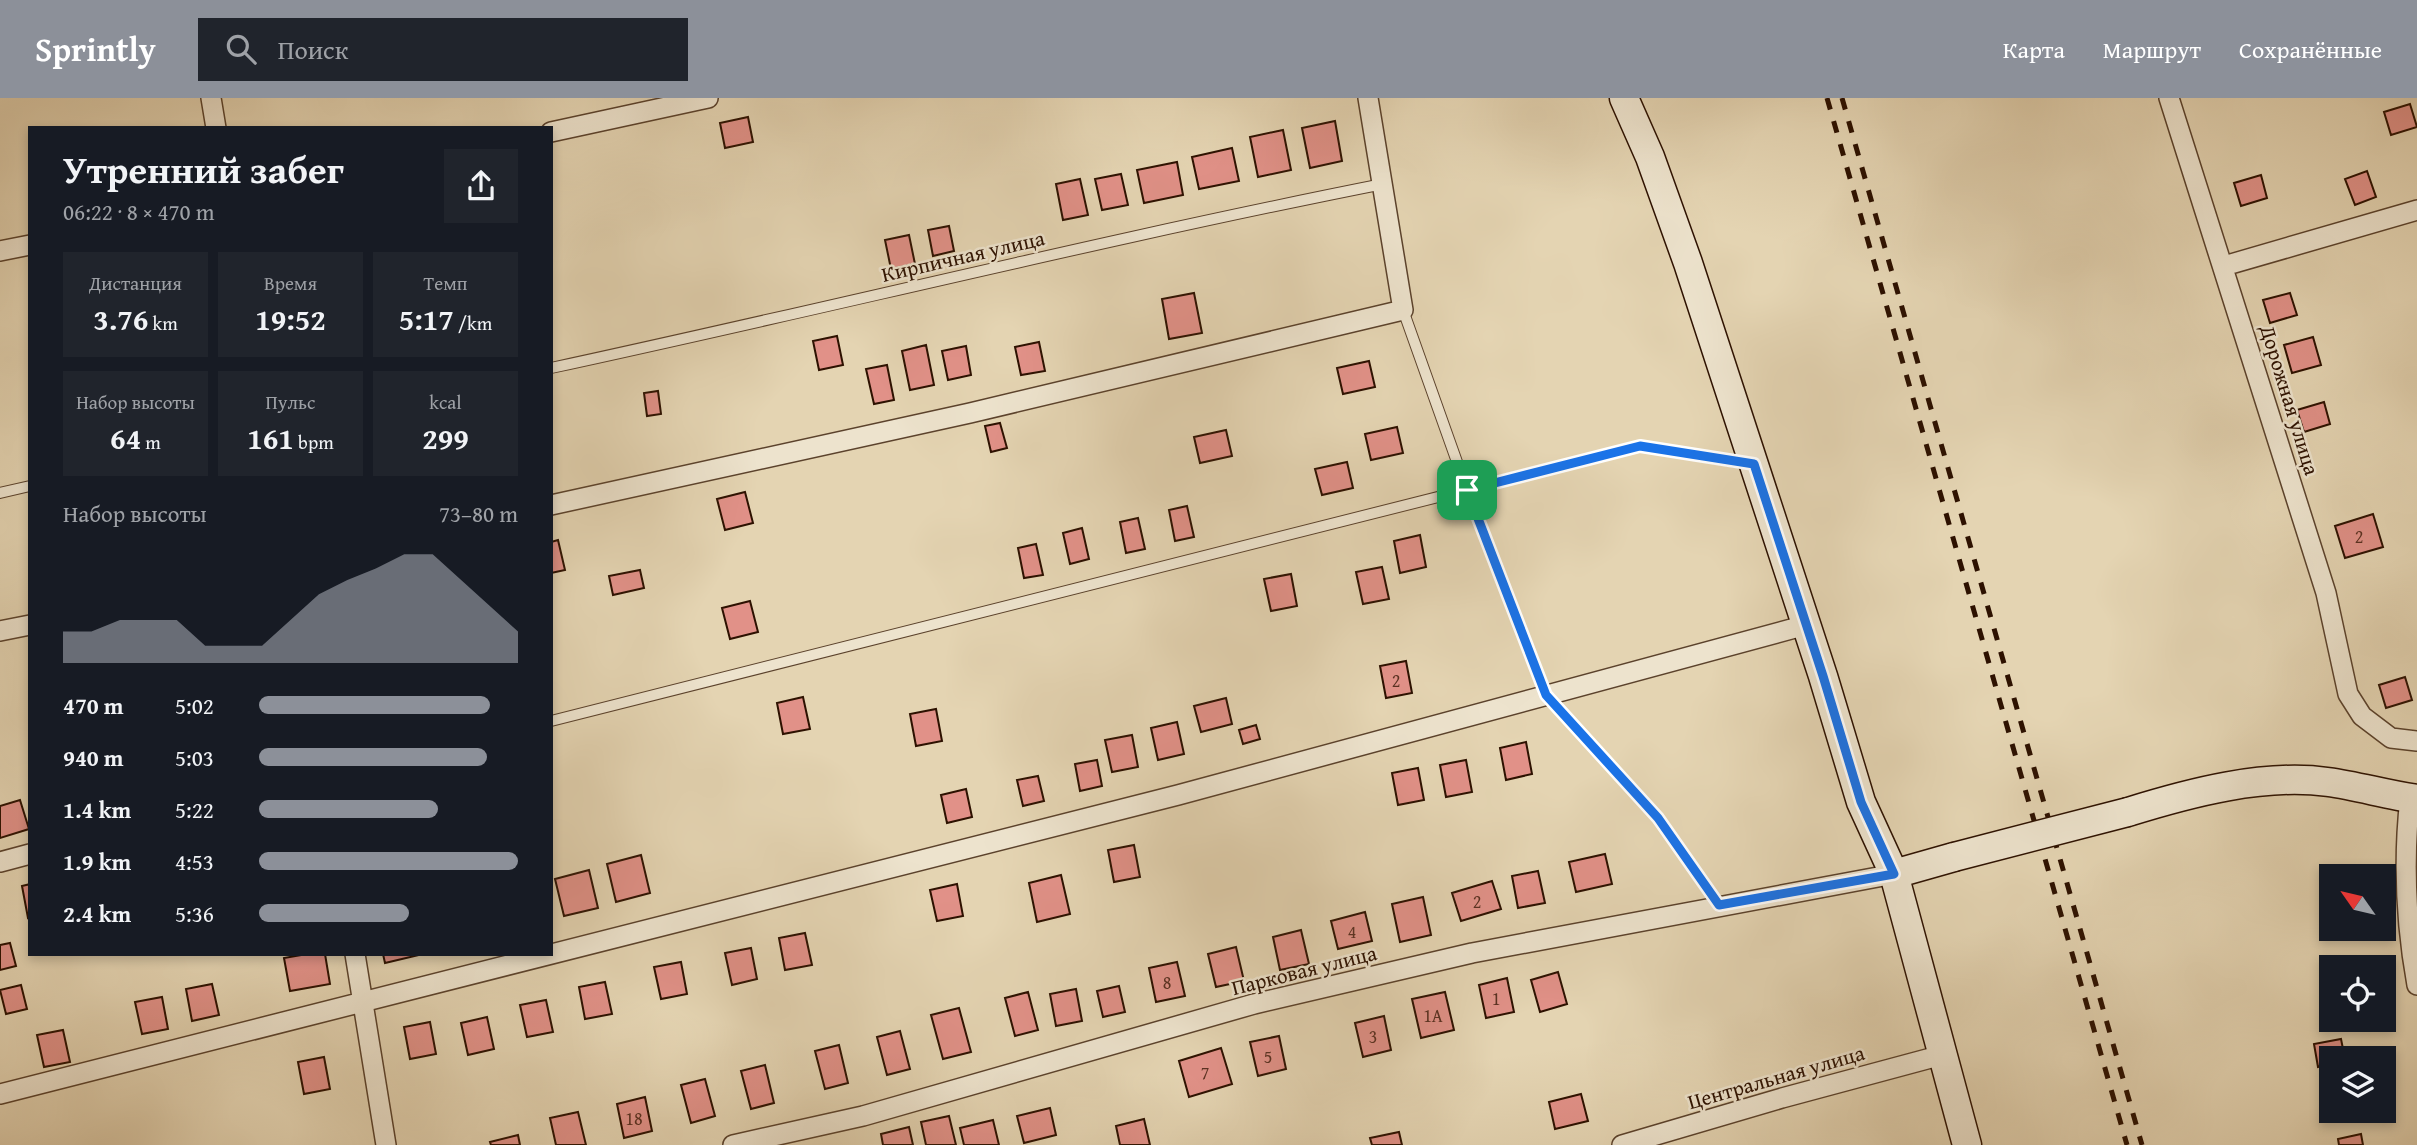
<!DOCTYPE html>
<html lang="ru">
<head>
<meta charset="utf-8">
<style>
  :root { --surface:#171b24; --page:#20242c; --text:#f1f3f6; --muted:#9ea1a6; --accent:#8c9099 }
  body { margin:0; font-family:"Gentium Book Plus",serif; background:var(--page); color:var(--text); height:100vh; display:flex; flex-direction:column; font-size:26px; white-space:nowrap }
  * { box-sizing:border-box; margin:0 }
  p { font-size:23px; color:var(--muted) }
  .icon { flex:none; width:38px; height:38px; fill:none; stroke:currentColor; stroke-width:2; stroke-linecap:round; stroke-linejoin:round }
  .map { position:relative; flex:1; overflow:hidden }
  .panel { position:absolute; left:28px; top:28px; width:525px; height:830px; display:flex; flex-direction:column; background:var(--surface); border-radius:0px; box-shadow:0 4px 10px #0003 }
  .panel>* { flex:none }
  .needle { width:46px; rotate:304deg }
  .buttons { position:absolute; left:2319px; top:766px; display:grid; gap:14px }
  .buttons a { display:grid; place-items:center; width:77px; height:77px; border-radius:0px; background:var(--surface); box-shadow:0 4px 10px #0003; font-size:35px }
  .pin { position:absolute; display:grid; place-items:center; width:60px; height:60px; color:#fff; margin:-30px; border-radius:14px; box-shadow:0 4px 10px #0006 }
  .round { display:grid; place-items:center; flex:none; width:74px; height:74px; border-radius:0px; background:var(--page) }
  .headline { display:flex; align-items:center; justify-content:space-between; height:119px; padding:0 35px }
  h1 { font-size:38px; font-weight:600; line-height:52px }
  .figures { display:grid; grid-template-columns:repeat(3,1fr); gap:10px; height:119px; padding:7px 35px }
  .figures div { display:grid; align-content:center; border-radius:0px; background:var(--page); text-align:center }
  .figures b { font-size:30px; font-weight:600 }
  .figures small { font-size:19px; font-weight:400 }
  .figures p { font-size:19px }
  .chart { height:196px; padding:14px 35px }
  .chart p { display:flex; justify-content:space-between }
  .chart svg { width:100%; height:126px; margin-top:7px; fill:var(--accent); opacity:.7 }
  ul { padding:0 35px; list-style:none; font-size:23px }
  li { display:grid; grid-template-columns:112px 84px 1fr; align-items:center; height:52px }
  li i { height:18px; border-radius:9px; background:var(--accent) }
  header { display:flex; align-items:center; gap:42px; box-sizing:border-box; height:98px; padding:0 35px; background:var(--accent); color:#fff }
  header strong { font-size:33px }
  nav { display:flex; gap:38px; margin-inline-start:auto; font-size:24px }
  .search { width:490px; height:63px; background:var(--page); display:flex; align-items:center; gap:18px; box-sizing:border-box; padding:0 24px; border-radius:0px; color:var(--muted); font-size:26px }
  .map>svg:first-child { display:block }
  .building { fill:#e19188; stroke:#2d1100; stroke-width:2 }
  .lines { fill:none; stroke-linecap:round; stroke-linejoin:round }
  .lane-casing { stroke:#5b422c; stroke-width:12 }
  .street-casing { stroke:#5b422c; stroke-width:22 }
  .secondary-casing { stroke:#2d1100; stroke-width:31 }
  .lane { stroke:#ede3cd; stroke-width:10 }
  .street { stroke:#ede3cd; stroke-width:19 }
  .secondary { stroke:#ede3cd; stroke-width:28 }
  .rail { stroke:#2d1100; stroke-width:5; stroke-dasharray:12 12; stroke-linecap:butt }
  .secondary-bridge-casing { stroke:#2d1100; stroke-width:31; stroke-linecap:butt }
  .secondary-bridge { stroke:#ede3cd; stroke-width:28 }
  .route-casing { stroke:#fff; stroke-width:14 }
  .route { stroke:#1a73e8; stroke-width:9 }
  .labels { text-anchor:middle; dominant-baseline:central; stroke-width:5; stroke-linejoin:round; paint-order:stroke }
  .number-label { font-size:18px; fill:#5a3122 }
  .street-label { font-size:21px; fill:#2d1100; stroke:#ede3cd }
</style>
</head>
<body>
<header>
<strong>Sprintly</strong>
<div class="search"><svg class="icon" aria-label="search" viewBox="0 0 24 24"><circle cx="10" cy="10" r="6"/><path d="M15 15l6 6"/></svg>Поиск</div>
<nav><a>Карта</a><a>Маршрут</a><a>Сохранённые</a></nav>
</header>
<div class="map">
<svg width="2417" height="1047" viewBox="0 0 2417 1047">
  <rect width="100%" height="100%" fill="#e4d4b2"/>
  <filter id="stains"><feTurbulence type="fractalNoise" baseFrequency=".00286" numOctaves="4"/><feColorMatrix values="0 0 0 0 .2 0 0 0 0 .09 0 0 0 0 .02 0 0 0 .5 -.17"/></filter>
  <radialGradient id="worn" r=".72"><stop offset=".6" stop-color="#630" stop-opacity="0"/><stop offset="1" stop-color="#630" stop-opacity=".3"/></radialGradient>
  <path class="building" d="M2410 6 2417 29 2391 37 2384 14Z
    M748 19 753 44 725 50 720 25Z
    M1335 23 1342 63 1310 70 1302 30Z
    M1283 32 1291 72 1258 79 1250 39Z
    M1232 50 1239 83 1199 91 1192 59Z
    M1177 64 1183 97 1144 105 1137 72Z
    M2367 73 2376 99 2355 107 2345 81Z
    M1121 76 1128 107 1102 112 1095 81Z
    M2261 77 2267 100 2241 108 2234 85Z
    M1080 81 1088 117 1063 122 1056 86Z
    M949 128 954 153 933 158 928 132Z
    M909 137 915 166 891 171 885 142Z
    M1194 195 1202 235 1169 241 1162 201Z
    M2290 195 2297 217 2270 225 2263 202Z
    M837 238 843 267 819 272 813 243Z
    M2313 239 2321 267 2292 275 2284 247Z
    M1039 244 1045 273 1021 277 1015 249Z
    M926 247 934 287 910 292 902 253Z
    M966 248 971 277 948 282 942 253Z
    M1369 263 1375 289 1343 296 1337 270Z
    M887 267 894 302 874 306 866 271Z
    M658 293 661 316 647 318 644 295Z
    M2324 304 2330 326 2304 334 2297 312Z
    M1000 325 1007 350 991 354 985 328Z
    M1397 329 1403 355 1371 362 1365 336Z
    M1226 332 1232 358 1200 365 1194 339Z
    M1347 364 1353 390 1322 397 1315 371Z
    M745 394 753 425 725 432 717 401Z
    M1187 408 1194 439 1175 443 1169 412Z
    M2373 416 2383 449 2345 460 2335 428Z
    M1138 420 1145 451 1126 455 1120 424Z
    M1082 430 1089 461 1070 466 1063 435Z
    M1420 437 1426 469 1400 475 1394 443Z
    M558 442 565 472 551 475V444Z
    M1036 446 1043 477 1024 480 1018 450Z
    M1382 469 1389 501 1363 506 1356 474Z
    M640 472 644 490 613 497 609 478Z
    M1291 476 1297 508 1271 513 1264 481Z
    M750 503 758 534 730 541 722 510Z
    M1406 563 1412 595 1386 600 1380 568Z
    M2405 579 2412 602 2386 610 2379 587Z
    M803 599 810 631 783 636 777 605Z
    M1226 600 1232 626 1201 634 1194 608Z
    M936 611 942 643 916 648 910 616Z
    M1177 624 1184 656 1158 662 1151 630Z
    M1256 627 1260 641 1243 646 1239 632Z
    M1132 637 1138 669 1112 674 1105 642Z
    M1526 644 1532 676 1506 682 1500 650Z
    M1097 662 1102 688 1080 693 1075 666Z
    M1466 662 1472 694 1446 699 1440 667Z
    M1418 670 1424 702 1398 707 1392 675Z
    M1038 678 1044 703 1023 708 1017 682Z
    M966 691 972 719 947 725 941 697Z
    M20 702 29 731 0 740V708Z
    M1134 747 1140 779 1114 784 1108 752Z
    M1605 756 1612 786 1576 794 1569 764Z
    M641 757 650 795 616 804 607 766Z
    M589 772 598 810 564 818 555 781Z
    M1538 773 1545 805 1518 810 1512 778Z
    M1061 777 1070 816 1037 824 1029 785Z
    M1492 783 1501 811 1461 823 1452 795Z
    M30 786V819L28 820 22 788Z
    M957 786 963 818 937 823 930 792Z
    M1423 799 1431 837 1400 844 1392 806Z
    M1365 814 1372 843 1338 851 1331 823Z
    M1301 832 1309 866 1280 872 1273 839Z
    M805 835 812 867 785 872 779 840Z
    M10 845 16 868 0 872V847Z
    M1236 849 1244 883 1216 889 1208 856Z
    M751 850 757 881 732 887 725 855Z
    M307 856H325L330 886 290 893 284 860Z
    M383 856H418L419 857 385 865Z
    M681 864 687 896 661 901 654 869Z
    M1177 864 1185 898 1156 904 1149 870Z
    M1558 874 1567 906 1540 914 1531 882Z
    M1507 880 1514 914 1486 920 1479 887Z
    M605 884 612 916 585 921 579 889Z
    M212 886 219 917 192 923 186 891Z
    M21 887 27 911 6 916 0 892Z
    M1119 888 1125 914 1103 919 1097 893Z
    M1076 891 1082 923 1056 928 1050 896Z
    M1028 894 1038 932 1015 938 1005 900Z
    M1445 894 1454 932 1421 940 1412 901Z
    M162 899 168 931 142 936 135 904Z
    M546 902 553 934 527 939 520 907Z
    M959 910 971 954 943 961 931 917Z
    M1384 918 1391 952 1363 959 1355 925Z
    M487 919 494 951 468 957 461 925Z
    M430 924 436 956 410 961 404 929Z
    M63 932 70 964 44 969 37 937Z
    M900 933 910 971 887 977 877 939Z
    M1279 938 1286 971 1258 978 1250 944Z
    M2341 941 2345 961H2331V966L2318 969 2314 946Z
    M839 947 848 985 825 991 815 953Z
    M1221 950 1232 986 1189 999 1179 963Z
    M324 959 330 991 304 996 298 964Z
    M765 967 774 1005 751 1011 741 973Z
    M705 981 715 1018 691 1025 681 987Z
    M1581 996 1588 1023 1555 1031 1549 1004Z
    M645 999 652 1033 624 1040 617 1006Z
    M1050 1010 1056 1037 1024 1045 1017 1018Z
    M578 1014 586 1047H556L550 1020Z
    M949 1018 956 1047H926L921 1024Z
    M1144 1021 1150 1047H1120L1116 1028Z
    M993 1022 999 1047H964L960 1030Z
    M909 1029 913 1047H883L881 1036Z
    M1399 1034 1402 1047H1372L1370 1040Z
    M2361 1036 2363 1047H2339L2338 1041Z
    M518 1037 520 1047H491L490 1044Z"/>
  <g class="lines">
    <g class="lane-casing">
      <path id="lane" d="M1403 212 1467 392 1546 597 1658 720 1719 807
        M551 270C829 210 1105 141 1383 86
        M0 395 30 388
        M551 623 1640 348 1751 366"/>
    </g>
    <g class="street-casing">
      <path id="street" d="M211 0 216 30
        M2169 0 2326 495 2348 596 2362 618 2391 640 2417 643
        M551 34 708 0
        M0 153 30 147
        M2224 168 2417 112
        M551 407 970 315 1403 212 1368 0
        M0 533 30 527
        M2410 700C2403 762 2406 826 2417 887
        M0 764 30 756
        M355 856 386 1047
        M0 996 1178 697 1806 527
        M733 1047 863 1018 1254 906 1472 855 1894 776
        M1622 1047 1782 1000 1942 957"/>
    </g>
    <g class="secondary-casing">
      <path id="secondary" d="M1624 0 1650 59 1688 165 1823 578 1861 704 1894 776 1954 759
        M2128 714C2189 695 2264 675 2328 684 2358 688 2387 697 2417 701
        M1894 776 1967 1047"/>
    </g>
    <use href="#lane" class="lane"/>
    <use href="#street" class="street"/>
    <use href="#secondary" class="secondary"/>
    <path class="rail" d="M1827 0 2127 1047
      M1842 0 2142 1047"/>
    <g class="secondary-bridge-casing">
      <path id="secondary-bridge" d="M1954 759 2128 714"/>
    </g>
    <use href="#secondary-bridge" class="secondary-bridge"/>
  </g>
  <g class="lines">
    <g class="route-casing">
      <path id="route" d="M1640 348 1754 366 1823 578 1861 704 1894 776 1719 807 1658 720 1546 597 1467 392Z"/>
    </g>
    <use href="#route" class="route"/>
  </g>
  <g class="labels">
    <g class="number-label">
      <text x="2359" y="438">2</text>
      <text x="1396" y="582">2</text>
      <text x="1477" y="803">2</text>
      <text x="1352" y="833">4</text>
      <text x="1167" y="884">8</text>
      <text x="1496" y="900">1</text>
      <text x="1433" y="917">1А</text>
      <text x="1373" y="938">3</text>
      <text x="1268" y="958">5</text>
      <text x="1205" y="974">7</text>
      <text x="634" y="1020">18</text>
    </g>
    <g class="street-label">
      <text transform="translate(963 158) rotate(-13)">Кирпичная улица</text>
      <text transform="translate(2290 302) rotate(73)">Дорожная улица</text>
      <text transform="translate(1304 872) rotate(-14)">Парковая улица</text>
      <text transform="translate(1776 979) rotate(-16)">Центральная улица</text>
    </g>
  </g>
  <rect width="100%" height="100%" filter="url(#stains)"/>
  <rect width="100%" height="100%" fill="url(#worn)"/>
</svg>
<div class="buttons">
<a><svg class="needle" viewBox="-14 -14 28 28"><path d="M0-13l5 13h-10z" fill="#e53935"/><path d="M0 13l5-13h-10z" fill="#9ea1a6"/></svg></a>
<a><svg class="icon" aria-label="locate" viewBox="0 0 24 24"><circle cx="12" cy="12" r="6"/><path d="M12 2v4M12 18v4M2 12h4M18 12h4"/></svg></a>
<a><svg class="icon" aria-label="layers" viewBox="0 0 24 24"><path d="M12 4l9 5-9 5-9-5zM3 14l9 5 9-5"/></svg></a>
</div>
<div class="pin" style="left:1467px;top:392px;background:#1e9e55"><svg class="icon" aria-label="arrive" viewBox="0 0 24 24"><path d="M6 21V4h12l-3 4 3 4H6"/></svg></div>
<section class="panel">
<div class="headline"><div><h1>Утренний забег</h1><p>06:22 · 8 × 470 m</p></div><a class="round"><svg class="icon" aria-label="share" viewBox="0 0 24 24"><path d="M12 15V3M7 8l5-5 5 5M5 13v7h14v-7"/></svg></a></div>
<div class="figures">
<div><p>Дистанция</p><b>3.76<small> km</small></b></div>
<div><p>Время</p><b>19:52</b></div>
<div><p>Темп</p><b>5:17<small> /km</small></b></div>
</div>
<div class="figures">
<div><p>Набор высоты</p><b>64<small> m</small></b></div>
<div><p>Пульс</p><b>161<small> bpm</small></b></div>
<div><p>kcal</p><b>299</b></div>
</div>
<div class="chart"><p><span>Набор высоты</span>73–80 m</p>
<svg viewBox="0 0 160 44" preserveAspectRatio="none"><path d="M0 44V33L10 33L20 29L30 29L40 29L50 38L60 38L70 38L80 29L90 20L100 15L110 11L120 6L130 6L140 15L150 24L160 33V44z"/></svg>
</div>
<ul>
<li><b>470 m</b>5:02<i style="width:89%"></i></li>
<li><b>940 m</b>5:03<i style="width:88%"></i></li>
<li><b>1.4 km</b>5:22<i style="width:69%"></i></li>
<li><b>1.9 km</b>4:53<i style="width:100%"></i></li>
<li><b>2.4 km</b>5:36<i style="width:58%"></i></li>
</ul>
</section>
</div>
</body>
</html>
